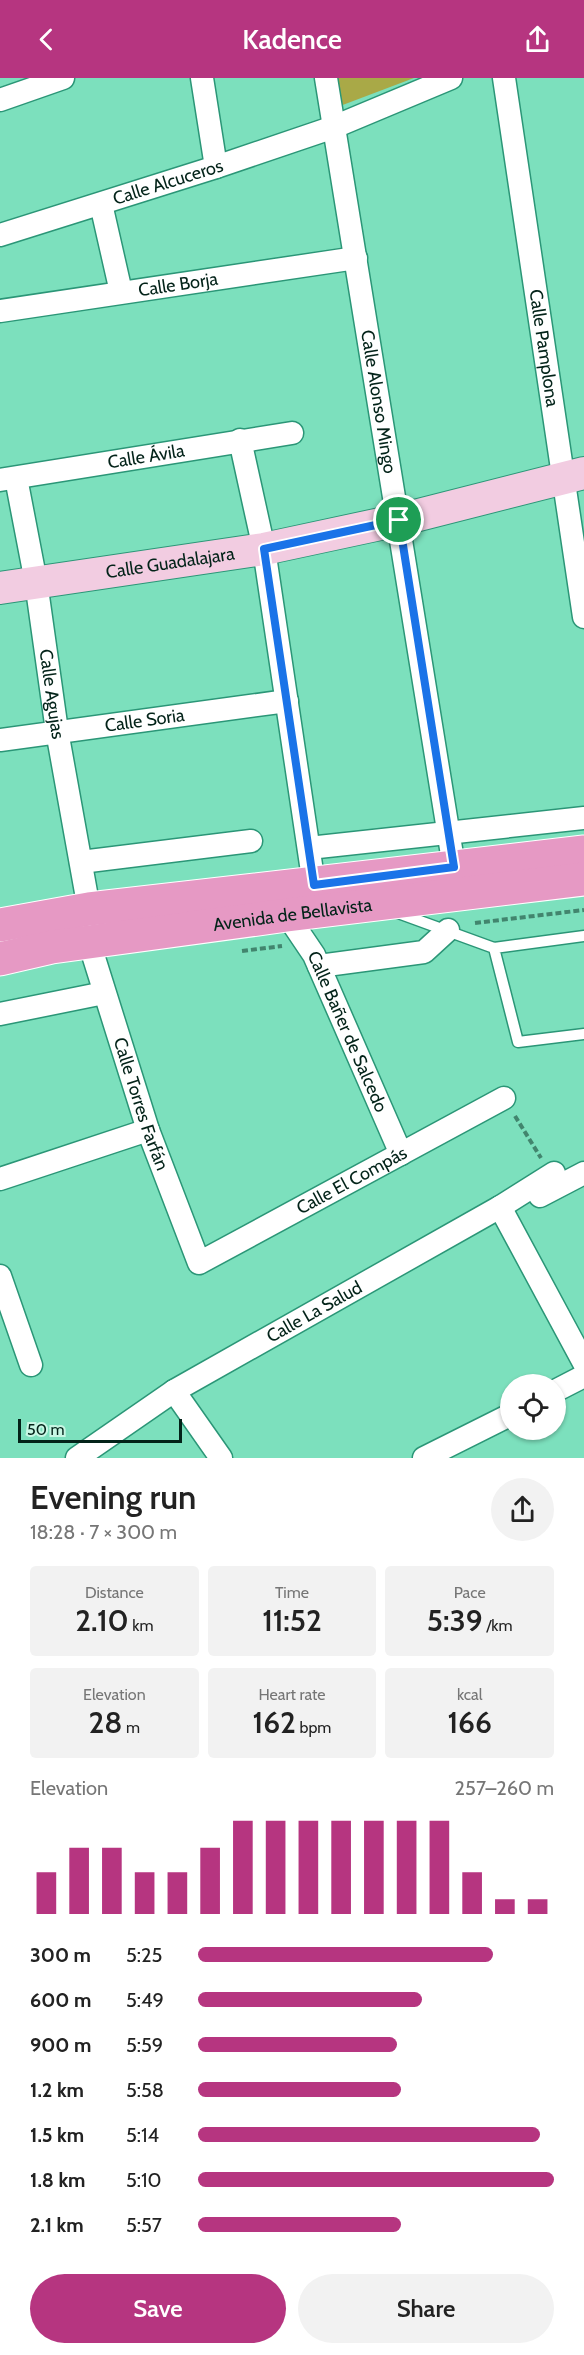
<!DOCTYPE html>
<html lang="en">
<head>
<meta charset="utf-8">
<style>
  :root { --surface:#fff; --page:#f2f2f2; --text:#222; --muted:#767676; --accent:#b63580 }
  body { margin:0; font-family:Cabin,sans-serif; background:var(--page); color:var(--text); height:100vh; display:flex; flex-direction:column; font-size:22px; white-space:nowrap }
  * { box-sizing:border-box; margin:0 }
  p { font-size:20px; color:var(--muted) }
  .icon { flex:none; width:33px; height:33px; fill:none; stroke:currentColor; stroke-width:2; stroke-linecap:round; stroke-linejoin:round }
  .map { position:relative; height:1380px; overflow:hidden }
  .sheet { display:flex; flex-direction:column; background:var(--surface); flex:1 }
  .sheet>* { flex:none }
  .fabs { position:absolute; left:500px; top:1296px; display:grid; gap:12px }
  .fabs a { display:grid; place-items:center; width:66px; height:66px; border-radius:50%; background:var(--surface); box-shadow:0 2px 4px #0004; font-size:30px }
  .scale { position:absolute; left:18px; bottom:15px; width:164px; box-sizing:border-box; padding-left:6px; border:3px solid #032319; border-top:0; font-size:16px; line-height:21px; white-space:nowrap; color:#032319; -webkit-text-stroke:4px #c8f7e4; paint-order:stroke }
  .pin { position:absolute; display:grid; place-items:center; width:51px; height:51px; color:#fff; margin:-26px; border:3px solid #fff; border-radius:50%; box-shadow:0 2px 6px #0007 }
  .round { display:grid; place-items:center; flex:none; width:63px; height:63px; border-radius:32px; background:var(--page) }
  .summary { display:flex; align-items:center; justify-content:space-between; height:102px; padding:0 30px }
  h1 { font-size:33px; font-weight:600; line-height:45px }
  .metrics { display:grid; grid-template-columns:repeat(3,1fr); gap:9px; height:102px; padding:6px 30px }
  .metrics div { display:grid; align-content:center; border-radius:6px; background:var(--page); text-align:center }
  .metrics b { font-size:30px; font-weight:600 }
  .metrics small { font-size:16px; font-weight:400 }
  .metrics p { font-size:16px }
  .chart { height:168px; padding:12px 30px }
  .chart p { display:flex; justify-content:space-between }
  .chart svg { width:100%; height:108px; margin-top:6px; stroke:var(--accent); stroke-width:6 }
  .button { display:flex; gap:12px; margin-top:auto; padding:12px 30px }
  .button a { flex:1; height:69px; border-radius:36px; background:var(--accent); color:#fff; font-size:24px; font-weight:600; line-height:69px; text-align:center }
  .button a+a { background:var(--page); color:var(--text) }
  ul { padding:0 30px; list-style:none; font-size:20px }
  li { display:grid; grid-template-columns:96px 72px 1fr; align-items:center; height:45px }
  li i { height:15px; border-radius:8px; background:var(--accent) }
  header { display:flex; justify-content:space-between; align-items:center; height:78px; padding:0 30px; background:var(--accent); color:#fff; font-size:27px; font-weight:600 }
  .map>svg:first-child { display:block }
  .green { fill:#a9a947 }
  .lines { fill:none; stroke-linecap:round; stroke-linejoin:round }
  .lane-casing { stroke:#2b9677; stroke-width:13 }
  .street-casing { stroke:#2b9677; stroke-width:25 }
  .secondary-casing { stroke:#2b9677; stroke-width:34 }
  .primary-casing { stroke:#fff; stroke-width:35 }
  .path { stroke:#42856e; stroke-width:4; stroke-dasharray:6 3; stroke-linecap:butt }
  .lane { stroke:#fff; stroke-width:10 }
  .street { stroke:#fff; stroke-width:22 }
  .secondary { stroke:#f2cce1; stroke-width:32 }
  .primary { stroke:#e699c4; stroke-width:33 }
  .route-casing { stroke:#fff; stroke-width:12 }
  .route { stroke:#1a73e8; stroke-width:8 }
  .labels { text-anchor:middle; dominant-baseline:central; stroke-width:6; stroke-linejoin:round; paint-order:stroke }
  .street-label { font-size:18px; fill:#032319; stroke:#c8f7e4 }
</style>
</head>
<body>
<header><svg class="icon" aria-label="back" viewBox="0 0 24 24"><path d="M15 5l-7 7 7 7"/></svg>Kadence<svg class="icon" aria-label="share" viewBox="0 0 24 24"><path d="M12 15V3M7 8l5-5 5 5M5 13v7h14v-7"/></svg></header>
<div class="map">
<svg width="584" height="1380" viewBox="0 0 584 1380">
  <rect width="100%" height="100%" fill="#7ce0bd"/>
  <path class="green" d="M334 0H414L340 28Z"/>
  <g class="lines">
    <g class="lane-casing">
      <path id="lane" d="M398 835 494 870 518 964 584 956
        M494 870 584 858"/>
    </g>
    <g class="street-casing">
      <g id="street">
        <path d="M202 0 216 89"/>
        <path id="s1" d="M326 0 454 789"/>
        <path id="s2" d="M504 0 584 539"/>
        <path d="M0 22 63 0"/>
        <path d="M101 126 121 214"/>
        <path id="s3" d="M0 157 216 89 334 49 451 0"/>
        <path id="s4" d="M0 233 356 180"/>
        <path d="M240 362 264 471 314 807"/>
        <path id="s5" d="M16 400 36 504 57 653 89 831"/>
        <path id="s6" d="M0 402 292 355"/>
        <path id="s7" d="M0 662 287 623"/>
        <path d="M309 770 584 740"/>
        <path d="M81 784 251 763"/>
        <path id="s8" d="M287 837 314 877 401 1076"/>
        <path id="s9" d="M89 864 148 1052 199 1185 504 1020"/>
        <path d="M319 888 424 874 448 852"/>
        <path d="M0 936 104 915"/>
        <path d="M0 1101 148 1052"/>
        <path d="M540 1118 584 1095"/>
        <path d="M500 1129 584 1285"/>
        <path d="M0 1198 31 1287"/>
        <path d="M174 1313 221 1380"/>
        <path d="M555 1313 584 1298"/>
        <path id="s10" d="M77 1380 174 1313 500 1129 554 1095"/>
        <path d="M424 1380 510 1337"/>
      </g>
    </g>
    <g class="secondary-casing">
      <g id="secondary">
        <path id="s11" d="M0 510 264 471 399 442 584 395"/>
      </g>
    </g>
    <g class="primary-casing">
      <g id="primary">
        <path d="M0 847 89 831 584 774"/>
        <path id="s12" d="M0 881 52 869 287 837 584 801"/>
      </g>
    </g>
    <path class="path" d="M475 845 584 832
      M242 873 282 868
      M515 1038 541 1080"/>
    <use href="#lane" class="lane"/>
    <use href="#street" class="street"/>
    <use href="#secondary" class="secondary"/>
    <use href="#primary" class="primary"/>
  </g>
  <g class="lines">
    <g class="route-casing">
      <path id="route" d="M399 442 454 789 314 807 264 471Z"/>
    </g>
    <use href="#route" class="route"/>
  </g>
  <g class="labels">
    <g class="street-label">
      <text stroke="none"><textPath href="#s3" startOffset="176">Calle Alcuceros</textPath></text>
      <text stroke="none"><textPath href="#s4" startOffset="180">Calle Borja</textPath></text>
      <text stroke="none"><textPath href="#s2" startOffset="273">Calle Pamplona</textPath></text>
      <text stroke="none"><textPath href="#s1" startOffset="328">Calle Alonso Mingo</textPath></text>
      <text stroke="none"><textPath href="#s6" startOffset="148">Calle Ávila</textPath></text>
      <text stroke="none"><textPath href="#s11" startOffset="172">Calle Guadalajara</textPath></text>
      <text stroke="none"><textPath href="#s5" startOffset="219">Calle Agujas</textPath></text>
      <text stroke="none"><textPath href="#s7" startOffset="146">Calle Soria</textPath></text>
      <text stroke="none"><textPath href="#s12" startOffset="296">Avenida de Bellavista</textPath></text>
      <text stroke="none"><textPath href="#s8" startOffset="132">Calle Bañer de Salcedo</textPath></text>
      <text stroke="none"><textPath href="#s9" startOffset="170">Calle Torres Farfán</textPath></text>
      <text stroke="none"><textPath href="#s9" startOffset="513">Calle El Compás</textPath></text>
      <text stroke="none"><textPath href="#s10" startOffset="279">Calle La Salud</textPath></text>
    </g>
  </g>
</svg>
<div class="fabs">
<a><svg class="icon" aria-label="locate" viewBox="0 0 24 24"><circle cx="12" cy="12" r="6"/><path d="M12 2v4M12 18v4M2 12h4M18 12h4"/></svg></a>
</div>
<div class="scale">50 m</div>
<div class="pin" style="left:399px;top:442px;background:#1e9e55"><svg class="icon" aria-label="arrive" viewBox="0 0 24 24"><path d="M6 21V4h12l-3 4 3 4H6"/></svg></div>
</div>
<section class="sheet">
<div class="summary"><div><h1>Evening run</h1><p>18:28 · 7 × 300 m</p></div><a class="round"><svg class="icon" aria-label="share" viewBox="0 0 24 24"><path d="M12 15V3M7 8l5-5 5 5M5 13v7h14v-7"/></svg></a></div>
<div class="metrics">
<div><p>Distance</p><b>2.10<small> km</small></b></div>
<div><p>Time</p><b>11:52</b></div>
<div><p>Pace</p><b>5:39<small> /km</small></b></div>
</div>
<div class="metrics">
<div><p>Elevation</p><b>28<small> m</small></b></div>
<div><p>Heart rate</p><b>162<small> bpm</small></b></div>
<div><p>kcal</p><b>166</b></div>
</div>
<div class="chart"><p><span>Elevation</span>257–260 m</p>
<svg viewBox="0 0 160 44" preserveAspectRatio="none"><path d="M5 44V27M15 44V17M25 44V17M35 44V27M45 44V27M55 44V17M65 44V6M75 44V6M85 44V6M95 44V6M105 44V6M115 44V6M125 44V6M135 44V27M145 44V38M155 44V38"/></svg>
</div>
<ul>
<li><b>300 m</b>5:25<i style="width:83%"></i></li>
<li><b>600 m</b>5:49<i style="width:63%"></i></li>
<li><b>900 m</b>5:59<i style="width:56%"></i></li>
<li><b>1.2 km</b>5:58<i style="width:57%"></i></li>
<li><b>1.5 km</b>5:14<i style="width:96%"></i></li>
<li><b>1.8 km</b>5:10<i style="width:100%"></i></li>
<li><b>2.1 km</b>5:57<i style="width:57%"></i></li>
</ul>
<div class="button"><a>Save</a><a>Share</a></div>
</section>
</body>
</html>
